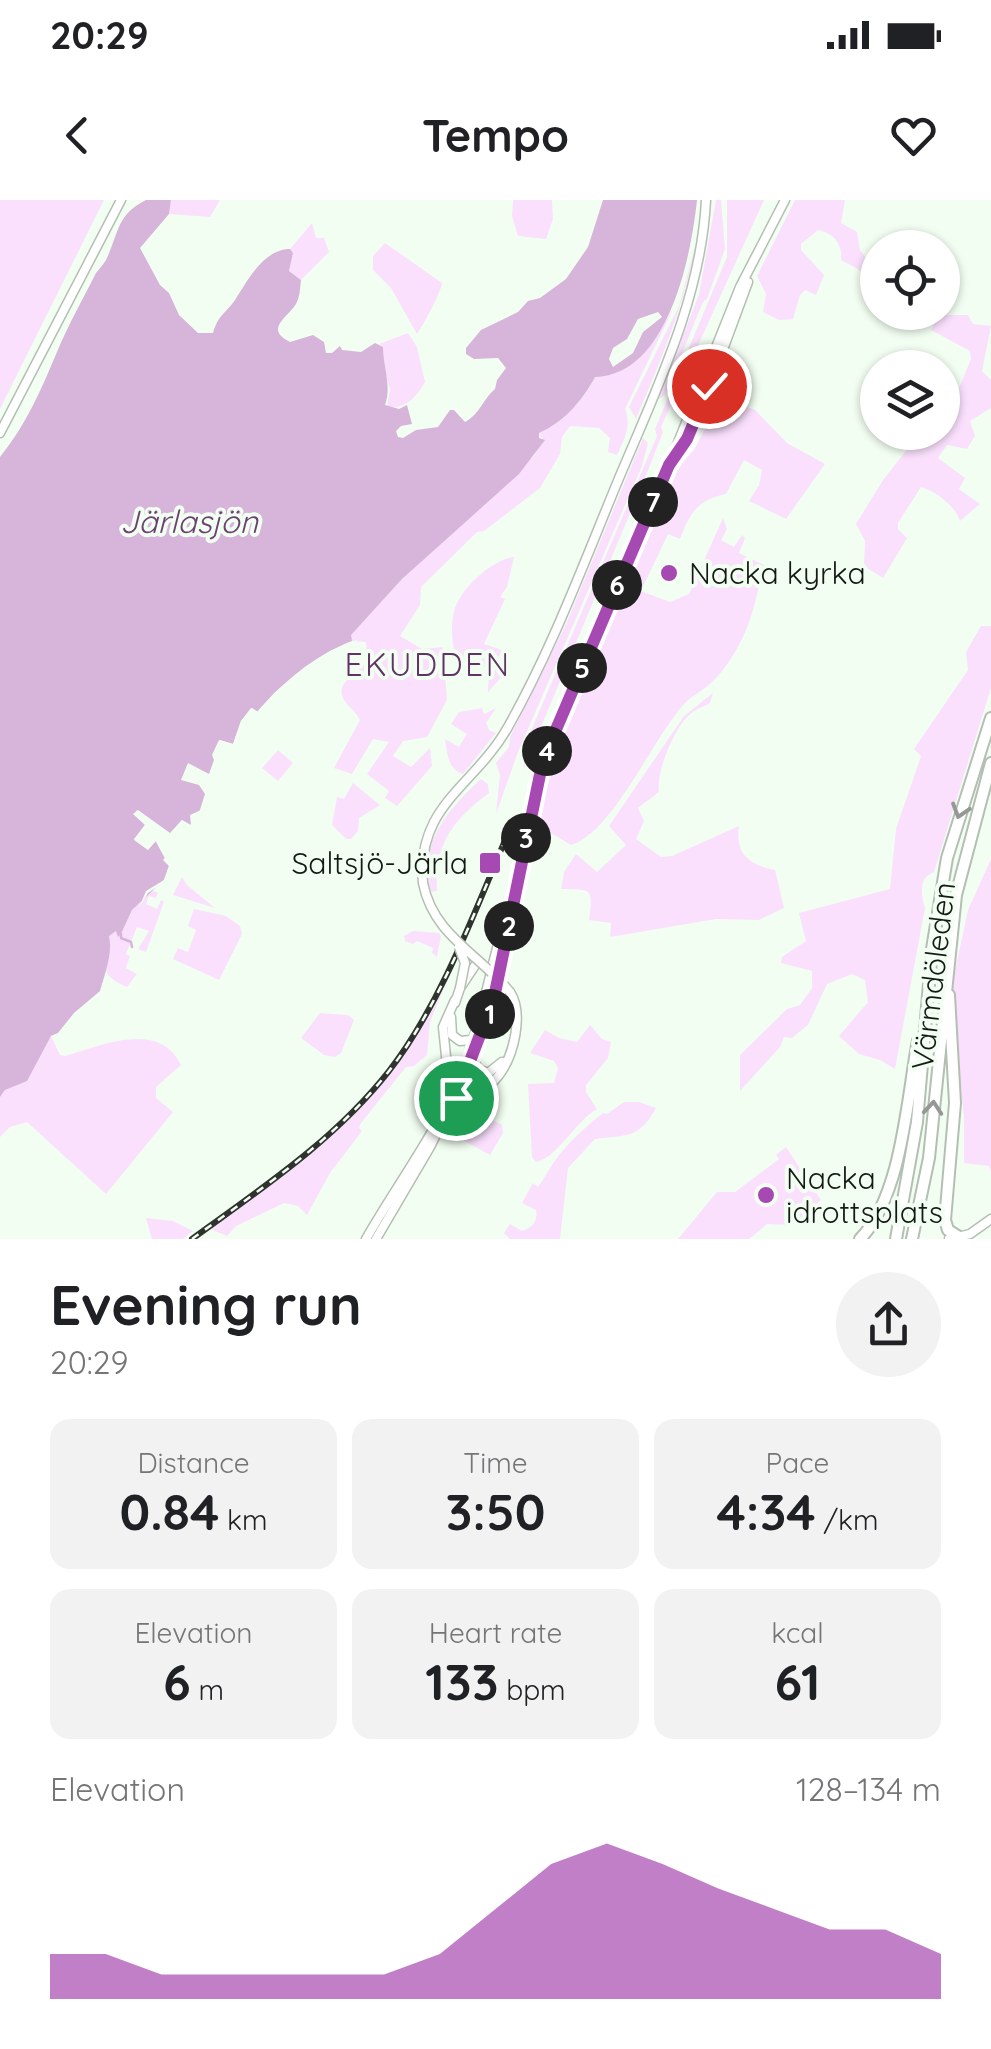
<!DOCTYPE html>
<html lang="en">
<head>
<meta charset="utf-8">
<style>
  :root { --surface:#fff; --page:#f2f2f2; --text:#202124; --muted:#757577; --accent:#a749b2 }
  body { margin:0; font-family:Quicksand,sans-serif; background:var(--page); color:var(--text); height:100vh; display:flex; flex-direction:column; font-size:38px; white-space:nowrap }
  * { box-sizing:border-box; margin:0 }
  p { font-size:32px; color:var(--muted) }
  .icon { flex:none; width:55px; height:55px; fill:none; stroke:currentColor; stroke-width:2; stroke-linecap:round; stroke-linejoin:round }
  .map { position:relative; height:1039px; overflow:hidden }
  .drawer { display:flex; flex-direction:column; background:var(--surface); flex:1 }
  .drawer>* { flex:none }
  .tools { position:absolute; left:860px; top:30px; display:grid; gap:20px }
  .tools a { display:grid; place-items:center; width:100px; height:100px; border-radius:50%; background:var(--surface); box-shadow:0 2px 8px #0004; font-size:50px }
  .pin { position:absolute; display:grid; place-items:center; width:85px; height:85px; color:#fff; margin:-42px; border:5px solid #fff; border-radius:50%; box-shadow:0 2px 10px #0007 }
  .km { position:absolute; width:50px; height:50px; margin:-25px; border-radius:50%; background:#222; color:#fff; font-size:28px; line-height:50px; text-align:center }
  .round { display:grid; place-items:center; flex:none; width:105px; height:105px; border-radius:52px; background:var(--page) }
  .head { display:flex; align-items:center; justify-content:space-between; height:170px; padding:0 50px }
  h1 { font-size:55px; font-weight:700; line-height:75px }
  .figures { display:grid; grid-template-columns:repeat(3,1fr); gap:15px; height:170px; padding:10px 50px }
  .figures div { display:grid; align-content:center; border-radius:20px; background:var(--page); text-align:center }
  .figures b { font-size:50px; font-weight:700 }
  .figures small { font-size:28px; font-weight:400 }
  .figures p { font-size:28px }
  .chart { height:280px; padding:20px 50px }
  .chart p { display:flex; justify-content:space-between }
  .chart svg { width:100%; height:180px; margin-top:10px; fill:var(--accent); opacity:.7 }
  .status { display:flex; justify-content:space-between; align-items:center; height:70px; padding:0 50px; background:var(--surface); direction:ltr }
  .status svg { height:28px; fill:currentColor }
  header { display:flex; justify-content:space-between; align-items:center; height:130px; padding:0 50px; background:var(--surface); font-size:45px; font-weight:700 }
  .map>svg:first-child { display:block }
  .green { fill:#fae0fd }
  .water { fill:#d7b4da }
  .pier { fill:#f3fef2 }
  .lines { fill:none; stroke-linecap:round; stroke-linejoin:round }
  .stream { stroke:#d7b4da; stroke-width:2.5 }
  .tertiary-casing { stroke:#b4bfb3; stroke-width:11 }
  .secondary-casing { stroke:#b4bfb3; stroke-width:11 }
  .motorway-casing { stroke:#b4bfb3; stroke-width:14 }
  .tertiary { stroke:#fff; stroke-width:8 }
  .secondary { stroke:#fff; stroke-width:8 }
  .motorway { stroke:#fff; stroke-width:10 }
  .rail-casing { stroke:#2e332e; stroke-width:6 }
  .rail { stroke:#f3fef2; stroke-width:2.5; stroke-dasharray:8; stroke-linecap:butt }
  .secondary-bridge-casing { stroke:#b4bfb3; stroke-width:11; stroke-linecap:butt }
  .secondary-bridge { stroke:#fff; stroke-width:8 }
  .oneway { stroke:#969896 }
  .route-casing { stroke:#fff; stroke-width:20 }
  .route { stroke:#a749b2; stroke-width:12 }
  .poi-dot { fill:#a749b2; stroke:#f3fef2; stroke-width:4 }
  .labels { text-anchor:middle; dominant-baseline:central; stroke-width:8; stroke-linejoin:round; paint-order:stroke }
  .poi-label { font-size:30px; fill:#151915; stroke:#f3fef2; text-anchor:start }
  .street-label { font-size:30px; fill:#151915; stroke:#f3fef2 }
  .water-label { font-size:32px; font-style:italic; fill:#6c4071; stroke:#f3fef2 }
  .neighbourhood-label { font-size:32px; letter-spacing:2.5px; fill:#613266; stroke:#f3fef2 }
</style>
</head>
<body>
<div class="status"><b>20:29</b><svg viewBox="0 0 49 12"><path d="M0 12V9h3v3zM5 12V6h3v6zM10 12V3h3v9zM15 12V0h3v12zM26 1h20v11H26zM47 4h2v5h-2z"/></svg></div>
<header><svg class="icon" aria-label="back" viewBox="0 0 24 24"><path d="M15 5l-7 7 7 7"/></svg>Tempo<svg class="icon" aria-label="heart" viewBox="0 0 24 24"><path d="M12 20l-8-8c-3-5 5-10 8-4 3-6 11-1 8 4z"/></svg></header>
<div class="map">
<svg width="991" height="1039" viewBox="0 0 991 1039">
  <rect width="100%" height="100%" fill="#f3fef2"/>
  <path class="green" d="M0 0H104L0 209Z
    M171 0H220L210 17 169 14Z
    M513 0H552L553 19 546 39 518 36 512 16Z
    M702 0C695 79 667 146 636 219L629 207 679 106 697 39Z
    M716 0H721L725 49 707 99 703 102 665 195 659 199 699 94Z
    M727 0H764L661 227 663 232 651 263 523 570 527 540 657 236 655 229 727 57Z
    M795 0H845L841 23 857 32 860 50 877 73V83L874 85 858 69 841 60C843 44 833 33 818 30L801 44V50L824 75 816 95 805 90 800 95 793 119 779 120 763 112 766 94 757 76Z
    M312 23 316 38H324L329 52 301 80 289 71 293 53 290 49Z
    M385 43 442 83C442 90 422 128 417 134L391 88 373 70V56Z
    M674 107 625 209C632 225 624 241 617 255L608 252 610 238 599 228 570 226 562 237 560 254 540 288 484 331 477 332 421 387 420 405 400 436 422 449 443 447 447 500 427 537 403 541 393 556 411 567 430 548 432 566 397 606 385 598 389 591 367 574 389 542 373 539 352 574 334 568 360 520C356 511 349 508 344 500 333 480 362 475 366 458 368 453 366 447 366 442L352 441 350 435 406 375 534 256 543 240 539 233C564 221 582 202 595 176 636 177 656 137 674 107Z
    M939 115H968L973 124 991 126 982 171 991 180V208L970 221 975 236 967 249 947 245 938 258 965 278 959 289 980 304 960 321C954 305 937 292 921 287L898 323V329L907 338 883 378 864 366 865 341 856 324 883 280 920 233 942 232 943 212 950 210 971 159 970 151 931 130Z
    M408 133 417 147 425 182C415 199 406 208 387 208L390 189 382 163 383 147 379 144Z
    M739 204 755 210 787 243 825 264 786 319 749 301 759 285 762 270 744 260 726 294C697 300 690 313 680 339L668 334 641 391 670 402 689 394 723 318 727 329 721 340 734 347 742 335 745 338 739 353 764 365C758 390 753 417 742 439 733 457 721 476 705 488 699 493 691 497 686 502 654 535 614 632 571 645L536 624 563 534 630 370 674 272 694 250 715 210Z
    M643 238 648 243 642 266 518 552 496 614 500 575 496 563 509 547 510 537 567 422Z
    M514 357 507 387 500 397 505 399 484 444 502 450 495 465 507 471 488 492 489 470 472 459 460 463 455 460C453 444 450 427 454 411 460 389 491 360 514 357Z
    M981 426H991V488L934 672C918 678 921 694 925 708L895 869 880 860 859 854 839 836 868 802 865 780 852 774 827 784 808 825 792 838 784 837 780 847 740 891V855L787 809 800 805 812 788V771L781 763 782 757 806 741 799 713 890 689 896 629 921 556 914 549 968 470 966 452Z
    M713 493 710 503C703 507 694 510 688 516 673 531 656 572 659 592L638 608 644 621 636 639 661 657 672 656 739 626C735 654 749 665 775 670L784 708 759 720 716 719 610 737 611 723 589 720C594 684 590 691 561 689L564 672 576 654 597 672 626 645 609 626 684 516Z
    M482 508 484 514 496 508 486 523 489 530 496 533 463 574C448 570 447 553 445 539L459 547 467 534 451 524 459 512Z
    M278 550 293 563 278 581 262 568Z
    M481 579 488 584 489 593C453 620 434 644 437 691L431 692C416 645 449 608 481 579Z
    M353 583 380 605 359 618 358 631 351 639H346L332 625 337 597 344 599Z
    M991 659V972L989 966 964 963V917L950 794 968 710Z
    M182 677 187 685 215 708 173 695Z
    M152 690 158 693 156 698 149 696 146 704 157 709 161 700 164 702 146 752 138 749 149 731 137 727 126 754 130 756 126 768 137 774 127 787C90 771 114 763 109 736L116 731 121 734 132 710Z
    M194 709 226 716 240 726 242 734 219 780 173 759 178 748 188 752 196 730 188 726Z
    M413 731 439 733 441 736 437 757 432 753 433 748 417 741 413 744 405 741 404 736Z
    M457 756 430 822 427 855 414 866 406 867 361 923 359 928 362 931 330 973 307 1015 298 1006 284 1003 236 1026 227 1036 210 1029C240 1005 273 984 304 960 373 904 419 836 457 756Z
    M320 813 348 815 354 820 341 853 335 857 324 855 301 838Z
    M590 825 602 839 611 842 608 858 586 885V892L597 909C576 921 556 959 536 962L532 957 528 884 554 883 558 868 554 861 530 853 545 830 559 838 577 842Z
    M51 836 60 855 65 856C101 846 159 819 181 865L156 887V898L173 912 106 994 27 922 10 927 0 937V897L5 890 27 880Z
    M624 902H639L656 908C639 939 627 935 595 939L568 968 560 1039H510L504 1033 510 1024 522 1031C533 1027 538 1021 536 1010L522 1003 533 983 538 987C545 978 549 968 556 959 569 941 586 927 603 913L607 914Z
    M477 912 502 925 503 933 490 955 459 938Z
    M786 947 821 1000 792 1025 767 1024 749 1039H678L717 992H735L779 959 776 955Z
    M146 1018 173 1021 193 1031 183 1039H152Z"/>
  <path class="water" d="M146 0H171L169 14 140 48 160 85 169 93 179 115 198 133H213C218 115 226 113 235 100 247 82 263 49 290 49L293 53 289 71 301 80C300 88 300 97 296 104 287 118 264 129 290 142L313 135 324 142 326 153H332L340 146 342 150 361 152 375 143 383 147C383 167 392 186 385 205L399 209 407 205 412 224 401 226 396 231 398 237 403 238 416 230 438 227 450 210H454L465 222C480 214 483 199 495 189L497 180 506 168 498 158 474 159 466 154V148L481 130 518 112 528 101 540 98 566 79 588 47 603 0H697C691 57 668 175 595 177 582 201 564 222 539 233V238L545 240 519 274 402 379 351 435 352 441C315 455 282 483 257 512L251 508 241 521 233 544 220 540 201 610 190 615 191 625 182 620 170 634 136 610 145 625 134 639 148 650 155 640 169 666 164 680 132 710 121 734 118 737 116 731 109 736C113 753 105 773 100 791L74 813 58 833 51 836 27 881 5 890 0 897V257C26 225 41 190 57 152 68 125 83 99 96 73 99 69 103 65 106 60 119 33 116 15 146 0Z"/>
  <path class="pier" d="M658 112 662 117 643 132 633 153 613 167 609 159 613 148 627 139 638 119Z
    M357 440 356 444 331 453 306 471 258 515 252 511 243 522 242 533 234 549 221 547 210 593 198 616 205 594 199 585 181 580 188 563 209 574 214 560 212 555 219 540 233 544 241 521 252 508 258 512 274 493 305 467 330 451Z
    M138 610 170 633 182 620 189 625 198 623 192 630 182 625 170 639 150 626 141 639 147 643 153 636 159 637 172 654 169 660 173 664 166 681 148 693 139 708 146 691 164 680 169 666 163 660 167 656 156 641 148 650 134 640 145 625 133 614Z"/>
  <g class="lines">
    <path class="stream" d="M121 734V738L131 742 132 747"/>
    <g class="tertiary-casing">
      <path id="tertiary" d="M949 1039 970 1034 991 1019"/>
    </g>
    <g class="secondary-casing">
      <path id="secondary" d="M0 233 121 0
        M677 253 705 198 748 82
        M423 683C416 605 475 586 508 527 552 449 583 365 617 283 655 192 701 100 706 0
        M455 803 460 788 478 761
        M451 817 452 835 460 841 471 840
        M473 859 478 869 488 873 502 862
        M438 910 448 876 443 827 455 800
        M443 932C460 912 484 894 499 875 514 855 524 814 510 792
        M366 1039C398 983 439 930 462 870 484 817 491 760 509 706
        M376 1039 430 947 473 859 494 798 543 560 669 265 740 87 785 0"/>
    </g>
    <g class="motorway-casing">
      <path id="motorway" d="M949 795 955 903 945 1020 948 1030 959 1037
        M860 1039C902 996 907 898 918 840
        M896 1039 917 922 932 749 947 658 991 518
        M912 1039 929 958 956 695 991 563"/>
    </g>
    <use href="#tertiary" class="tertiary"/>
    <use href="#secondary" class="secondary"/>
    <use href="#motorway" class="motorway"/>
    <g class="rail-casing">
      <path id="rail" d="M192 1039C262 988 335 940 389 871 442 803 478 703 512 624"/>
    </g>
    <use href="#rail" class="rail"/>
    <g class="secondary-bridge-casing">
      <path id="secondary-bridge" d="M423 683C433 735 479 754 510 792
        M459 747 465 763 460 788"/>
    </g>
    <use href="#secondary-bridge" class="secondary-bridge"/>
  </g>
  <defs><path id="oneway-chevron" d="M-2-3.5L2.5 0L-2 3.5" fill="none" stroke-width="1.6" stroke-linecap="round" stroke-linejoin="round" transform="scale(2.5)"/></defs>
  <g class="oneway">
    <use href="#oneway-chevron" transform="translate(960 611) rotate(107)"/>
    <use href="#oneway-chevron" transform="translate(933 908) rotate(-85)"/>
  </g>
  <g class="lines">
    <g class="route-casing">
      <path id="route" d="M456 898 494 798 543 560 669 265 687 239 709 186"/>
    </g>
    <use href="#route" class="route"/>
  </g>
  <g class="poi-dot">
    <circle cx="669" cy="373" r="10"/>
    <rect x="478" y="651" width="24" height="24" rx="5"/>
    <circle cx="766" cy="995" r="10"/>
  </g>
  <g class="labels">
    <g class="poi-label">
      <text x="689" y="373">Nacka kyrka</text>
      <text x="468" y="663" text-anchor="end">Saltsjö-Järla</text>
      <text x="786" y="978">Nacka<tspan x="786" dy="34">idrottsplats</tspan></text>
    </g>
    <g class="street-label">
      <text transform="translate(933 776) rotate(-83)">Värmdöleden</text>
    </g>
    <g class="water-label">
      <text x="189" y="321">Järlasjön</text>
    </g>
    <g class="neighbourhood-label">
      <text x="428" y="464">EKUDDEN</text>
    </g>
  </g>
</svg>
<div class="tools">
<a><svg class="icon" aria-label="locate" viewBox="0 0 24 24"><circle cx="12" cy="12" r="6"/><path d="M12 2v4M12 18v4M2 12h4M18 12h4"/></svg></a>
<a><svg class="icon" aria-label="layers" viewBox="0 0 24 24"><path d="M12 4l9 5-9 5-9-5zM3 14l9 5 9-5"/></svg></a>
</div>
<div class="pin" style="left:456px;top:898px;background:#1e9e55"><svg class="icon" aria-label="arrive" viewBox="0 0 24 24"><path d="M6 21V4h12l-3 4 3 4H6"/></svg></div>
<div class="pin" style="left:709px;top:186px;background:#d93025"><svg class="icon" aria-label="check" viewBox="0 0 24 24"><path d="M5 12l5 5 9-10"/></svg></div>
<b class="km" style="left:490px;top:814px">1</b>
<b class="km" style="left:509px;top:726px">2</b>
<b class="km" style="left:526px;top:638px">3</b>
<b class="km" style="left:547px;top:551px">4</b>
<b class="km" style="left:582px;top:468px">5</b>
<b class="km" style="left:617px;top:385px">6</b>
<b class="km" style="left:653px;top:302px">7</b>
</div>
<section class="drawer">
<div class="head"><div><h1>Evening run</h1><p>20:29</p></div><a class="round"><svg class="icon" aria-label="share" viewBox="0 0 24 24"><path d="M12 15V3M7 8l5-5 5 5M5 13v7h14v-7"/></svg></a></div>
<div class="figures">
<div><p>Distance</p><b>0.84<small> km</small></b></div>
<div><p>Time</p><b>3:50</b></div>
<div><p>Pace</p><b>4:34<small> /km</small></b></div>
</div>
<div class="figures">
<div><p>Elevation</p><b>6<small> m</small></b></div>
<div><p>Heart rate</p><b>133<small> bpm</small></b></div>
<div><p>kcal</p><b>61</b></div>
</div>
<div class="chart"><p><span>Elevation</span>128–134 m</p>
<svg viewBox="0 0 160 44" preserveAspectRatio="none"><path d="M0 44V33L10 33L20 38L30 38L40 38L50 38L60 38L70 33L80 22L90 11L100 6L110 11L120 17L130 22L140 27L150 27L160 33V44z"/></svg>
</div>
</section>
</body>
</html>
